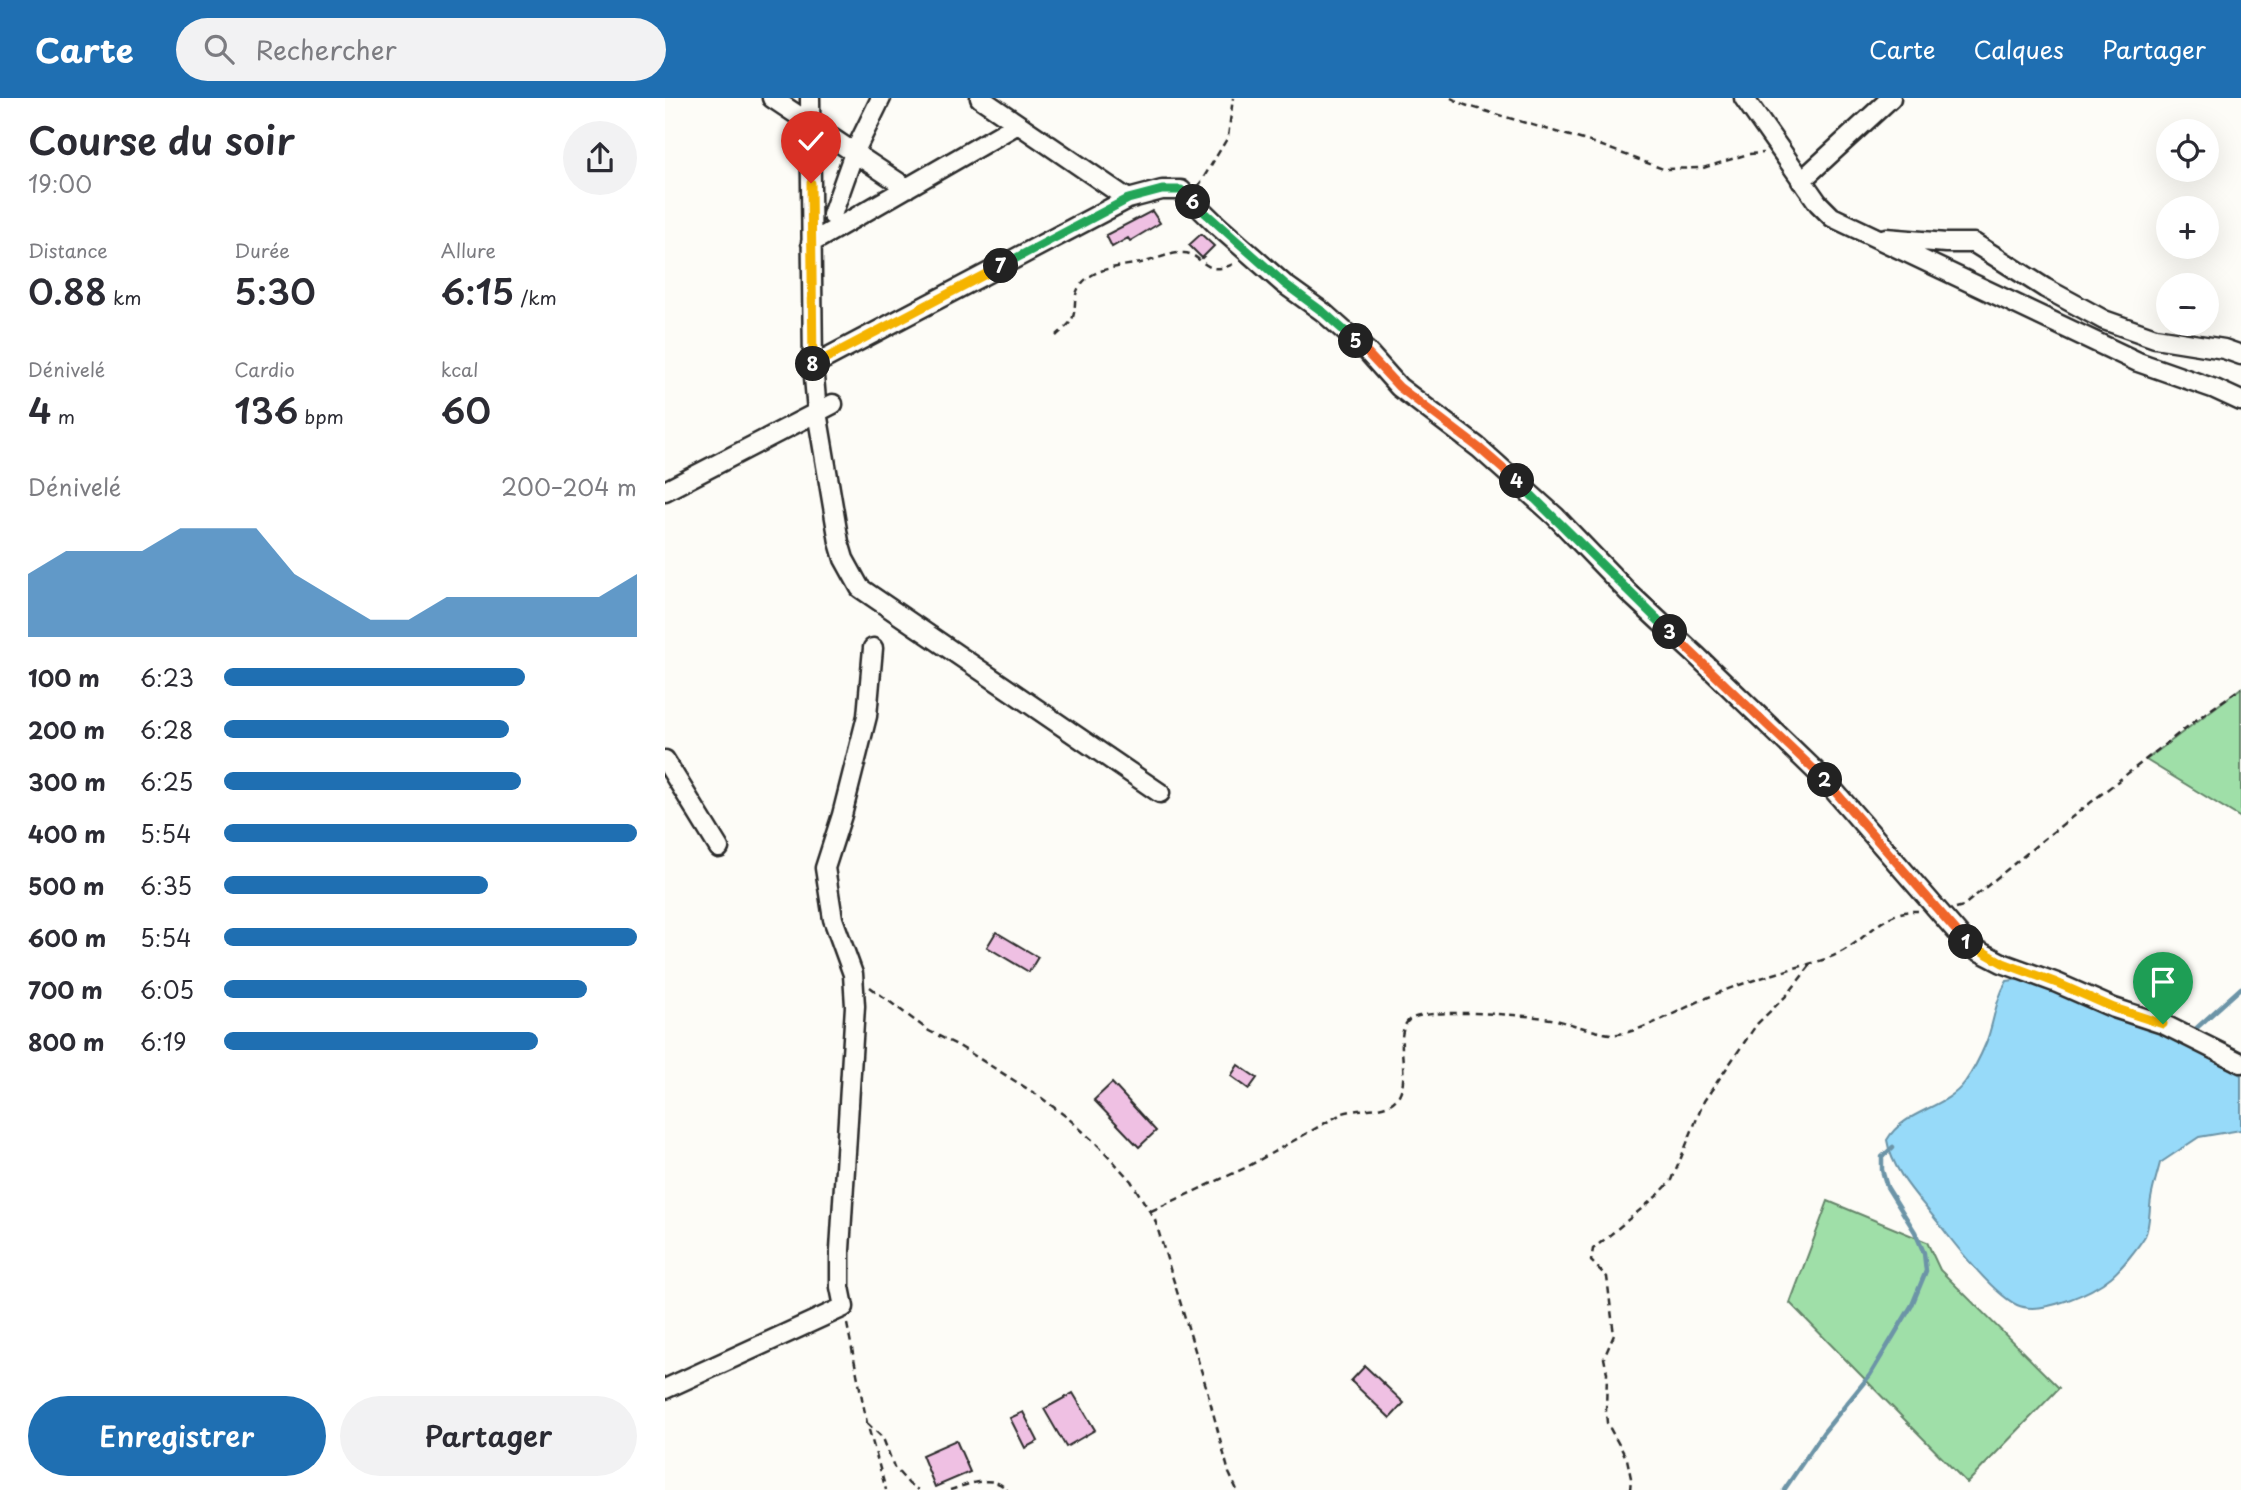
<!DOCTYPE html>
<html lang="fr">
<head>
<meta charset="utf-8">
<style>
  :root { --surface:#fff; --page:#f2f2f3; --text:#2b2b33; --muted:#7c7c81; --accent:#1f6fb2 }
  body { margin:0; font-family:"Playpen Sans",sans-serif; background:var(--page); color:var(--text); height:100vh; display:flex; flex-direction:column; font-size:26px; white-space:nowrap }
  * { box-sizing:border-box; margin:0 }
  p { font-size:23px; color:var(--muted) }
  .icon { flex:none; width:38px; height:38px; fill:none; stroke:currentColor; stroke-width:2; stroke-linecap:round; stroke-linejoin:round }
  .map { position:relative; flex:1; overflow:hidden }
  .side { display:flex; flex-direction:column; background:var(--surface); width:665px }
  .side>* { flex:none }
  .controls { position:absolute; left:1491px; top:21px; display:grid; gap:14px }
  .controls a { display:grid; place-items:center; width:63px; height:63px; border-radius:50%; background:var(--surface); box-shadow:0 7px 28px #0002; font-size:35px }
  .pin { position:absolute; display:grid; place-items:center; width:60px; height:60px; color:#fff; margin:-72px -30px; border-radius:50% 50% 50% 0; rotate:-45deg; box-shadow:0 0 7px #0007 }
  .pin .icon { rotate:45deg }
  .km { position:absolute; width:35px; height:35px; margin:-18px; border-radius:50%; background:#222; color:#fff; font-size:19px; line-height:35px; text-align:center }
  .round { display:grid; place-items:center; flex:none; width:74px; height:74px; border-radius:37px; background:var(--page) }
  .head { display:flex; align-items:center; justify-content:space-between; height:119px; padding:0 28px }
  h1 { font-size:38px; font-weight:600; line-height:52px }
  .figures { display:grid; grid-template-columns:repeat(3,1fr); gap:10px; height:119px; padding:7px 28px }
  .figures div { display:grid; align-content:center }
  .figures b { font-size:35px; font-weight:600 }
  .figures small { font-size:19px; font-weight:400 }
  .figures p { font-size:19px }
  .chart { height:196px; padding:14px 28px }
  .chart p { display:flex; justify-content:space-between }
  .chart svg { width:100%; height:126px; margin-top:7px; fill:var(--accent); opacity:.7 }
  .primary-button { display:flex; gap:14px; margin-top:auto; padding:14px 28px }
  .primary-button a { flex:1; height:80px; border-radius:42px; background:var(--accent); color:#fff; font-size:28px; font-weight:600; line-height:80px; text-align:center }
  .primary-button a+a { background:var(--page); color:var(--text) }
  ul { padding:0 28px; list-style:none; font-size:23px }
  li { display:grid; grid-template-columns:112px 84px 1fr; align-items:center; height:52px }
  li i { height:18px; border-radius:9px; background:var(--accent) }
  header { display:flex; align-items:center; gap:42px; box-sizing:border-box; height:98px; padding:0 35px; background:var(--accent); color:#fff }
  header strong { font-size:33px }
  nav { display:flex; gap:38px; margin-inline-start:auto; font-size:24px }
  .search { width:490px; height:63px; background:var(--page); display:flex; align-items:center; gap:18px; box-sizing:border-box; padding:0 24px; border-radius:38px; color:var(--muted); font-size:26px }
  main { display:flex; flex:1; min-height:0 }
  .map>svg:first-child { display:block }
  .green { fill:#9fdfa8; stroke:#65856a; stroke-width:2 }
  .water { fill:#97daf9; stroke:#6c94a7; stroke-width:2 }
  .lines { fill:none; stroke-linecap:round; stroke-linejoin:round }
  .stream { stroke:#6c94a7; stroke-width:4.5 }
  .building { fill:#efc0e3; stroke:#2b2b2b; stroke-width:2 }
  .minor-casing { stroke:#2b2b2b; stroke-width:23 }
  .path { stroke:#2b2b2b; stroke-width:2.5; stroke-dasharray:7 5; stroke-linecap:butt }
  .minor { stroke:#fdfcf7; stroke-width:18 }
  .split-1-casing { stroke:#fff; stroke-width:14 }
  .split-2-casing { stroke:#fff; stroke-width:14 }
  .split-3-casing { stroke:#fff; stroke-width:14 }
  .split-4-casing { stroke:#fff; stroke-width:14 }
  .split-5-casing { stroke:#fff; stroke-width:14 }
  .split-6-casing { stroke:#fff; stroke-width:14 }
  .split-7-casing { stroke:#fff; stroke-width:14 }
  .split-8-casing { stroke:#fff; stroke-width:14 }
  .split-9-casing { stroke:#fff; stroke-width:14 }
  .split-1 { stroke:#f5b400; stroke-width:9 }
  .split-2 { stroke:#f0652b; stroke-width:9 }
  .split-3 { stroke:#f0652b; stroke-width:9 }
  .split-4 { stroke:#22a559; stroke-width:9 }
  .split-5 { stroke:#f0652b; stroke-width:9 }
  .split-6 { stroke:#22a559; stroke-width:9 }
  .split-7 { stroke:#22a559; stroke-width:9 }
  .split-8 { stroke:#f5b400; stroke-width:9 }
  .split-9 { stroke:#f5b400; stroke-width:9 }
</style>
</head>
<body>
<header>
<strong>Carte</strong>
<div class="search"><svg class="icon" aria-label="search" viewBox="0 0 24 24"><circle cx="10" cy="10" r="6"/><path d="M15 15l6 6"/></svg>Rechercher</div>
<nav><a>Carte</a><a>Calques</a><a>Partager</a></nav>
</header>
<main>
<section class="side">
<div class="head"><div><h1>Course du soir</h1><p>19:00</p></div><a class="round"><svg class="icon" aria-label="share" viewBox="0 0 24 24"><path d="M12 15V3M7 8l5-5 5 5M5 13v7h14v-7"/></svg></a></div>
<div class="figures">
<div><p>Distance</p><b>0.88<small> km</small></b></div>
<div><p>Durée</p><b>5:30</b></div>
<div><p>Allure</p><b>6:15<small> /km</small></b></div>
</div>
<div class="figures">
<div><p>Dénivelé</p><b>4<small> m</small></b></div>
<div><p>Cardio</p><b>136<small> bpm</small></b></div>
<div><p>kcal</p><b>60</b></div>
</div>
<div class="chart"><p><span>Dénivelé</span>200–204 m</p>
<svg viewBox="0 0 160 44" preserveAspectRatio="none"><path d="M0 44V22L10 14L20 14L30 14L40 6L50 6L60 6L70 22L80 30L90 38L100 38L110 30L120 30L130 30L140 30L150 30L160 22V44z"/></svg>
</div>
<ul>
<li><b>100 m</b>6:23<i style="width:73%"></i></li>
<li><b>200 m</b>6:28<i style="width:69%"></i></li>
<li><b>300 m</b>6:25<i style="width:72%"></i></li>
<li><b>400 m</b>5:54<i style="width:100%"></i></li>
<li><b>500 m</b>6:35<i style="width:64%"></i></li>
<li><b>600 m</b>5:54<i style="width:100%"></i></li>
<li><b>700 m</b>6:05<i style="width:88%"></i></li>
<li><b>800 m</b>6:19<i style="width:76%"></i></li>
</ul>
<div class="primary-button"><a>Enregistrer</a><a>Partager</a></div>
</section>
<div class="map">
<svg width="1576" height="1392" viewBox="0 0 1576 1392">
  <rect width="100%" height="100%" fill="#fdfcf7"/>
  <filter id="ink" filterUnits="userSpaceOnUse"><feTurbulence type="fractalNoise" baseFrequency=".0143" numOctaves="2"/><feDisplacementMap in="SourceGraphic" scale="14" xChannelSelector="R" yChannelSelector="G"/><feConvolveMatrix kernelMatrix="1 2 1 2 8 2 1 2 1" color-interpolation-filters="sRGB"/></filter>
  <g filter="url(#ink)">
    <path class="green" d="M1576 590V720L1481 662Z
      M1163 1103 1262 1144 1275 1172 1394 1290 1302 1385 1125 1205Z"/>
    <path class="water" d="M1356 881 1496 935 1576 977V1032L1534 1039 1495 1065C1492 1077 1488 1089 1486 1101 1484 1112 1485 1128 1480 1138 1474 1148 1456 1171 1446 1179 1428 1194 1376 1218 1352 1207 1329 1196 1291 1148 1275 1127 1256 1102 1227 1074 1222 1042 1239 1012 1281 1011 1300 984 1308 973 1316 957 1321 945 1329 925 1330 902 1342 883Z"/>
    <g class="lines">
      <path class="stream" d="M1526 935 1576 890
        M1119 1392 1158 1335 1205 1277 1247 1207 1261 1173 1259 1155 1250 1134 1222 1089 1217 1072V1059L1228 1049"/>
    </g>
    <path class="building" d="M487 113 495 125 465 143 463 140 447 149 441 137Z
      M536 136 549 148 537 160 524 147Z
      M331 834 373 859 364 874 322 849Z
      M573 967 592 980 584 991 566 978Z
      M447 985 491 1033 474 1049 429 1002Z
      M700 1268 739 1305 725 1320 686 1283Z
      M408 1295 430 1332 401 1349 379 1311Z
      M358 1314 373 1343 360 1350 345 1320Z
      M291 1342 305 1374 270 1389 257 1357Z"/>
    <g class="lines">
      <g class="minor-casing">
        <path id="minor" d="M107 0 242 90
          M145 0 148 267 152 314 174 444 179 461 195 490 495 695
          M315 0 463 101
          M1079 0 1153 105 1167 119 1473 264 1550 291 1576 303
          M1136 83 1226 0
          M167 117 189 55 216 0
          M1221 140 1281 145H1309L1380 190 1439 222 1490 240 1559 251 1576 257
          M146 145 353 26
          M148 267 463 101 497 92H516L553 128 619 186 658 214 702 253 734 289 814 350 890 418 963 494 1033 559 1158 680 1304 848 1337 865 1392 885 1449 910 1498 926 1576 965
          M0 393 168 306
          M0 662 54 750
          M0 1291 179 1209 175 1189V1152L190 908 188 876 168 821 160 770 177 717 202 618 208 550"/>
      </g>
      <path class="path" d="M786 0 800 7 932 46 998 71 1038 70 1083 56 1098 55
        M533 89 563 39 568 0
        M391 238C395 234 403 228 406 223 412 214 408 200 413 191 425 169 455 169 476 165 490 162 505 154 519 155 538 156 539 180 568 166L570 162
        M1291 810 1298 808 1379 741 1531 622 1576 590
        M205 889 264 933 294 948 374 998 403 1020 436 1050 466 1083 490 1122 541 1288 564 1375 572 1392
        M486 1113 580 1070 678 1015C693 1010 713 1013 725 1006 753 990 725 939 744 922 760 909 863 917 886 921 903 924 938 938 953 936 979 933 1020 909 1046 898 1071 887 1099 879 1126 871 1143 866 1160 863 1176 854 1203 840 1220 811 1253 813
        M182 1226 202 1325 221 1392
        M202 1325 218 1340 229 1369 244 1386 253 1392
        M285 1392C302 1387 328 1375 342 1392
        M965 1392 966 1380 962 1361 942 1325 941 1314 942 1275 939 1260 949 1237 942 1179 926 1163 928 1151 993 1097 1007 1082 1039 1003 1092 926 1123 896 1147 865"/>
      <use href="#minor" class="minor"/>
    </g>
  </g>
  <g class="lines" filter="url(#ink)">
    <g class="split-1-casing">
      <path id="split-1" d="M1301 844 1338 865 1392 885 1449 910 1498 926"/>
    </g>
    <g class="split-2-casing">
      <path id="split-2" d="M1160 682 1301 844"/>
    </g>
    <g class="split-3-casing">
      <path id="split-3" d="M1005 534 1160 682"/>
    </g>
    <g class="split-4-casing">
      <path id="split-4" d="M852 383 1005 534"/>
    </g>
    <g class="split-5-casing">
      <path id="split-5" d="M691 243 734 289 814 350 852 383"/>
    </g>
    <g class="split-6-casing">
      <path id="split-6" d="M528 104 620 186 658 214 691 243"/>
    </g>
    <g class="split-7-casing">
      <path id="split-7" d="M336 168 463 101 497 92H516L528 104"/>
    </g>
    <g class="split-8-casing">
      <path id="split-8" d="M148 266V267L336 168"/>
    </g>
    <g class="split-9-casing">
      <path id="split-9" d="M146 85 148 266"/>
    </g>
    <use href="#split-1" class="split-1"/>
    <use href="#split-2" class="split-2"/>
    <use href="#split-3" class="split-3"/>
    <use href="#split-4" class="split-4"/>
    <use href="#split-5" class="split-5"/>
    <use href="#split-6" class="split-6"/>
    <use href="#split-7" class="split-7"/>
    <use href="#split-8" class="split-8"/>
    <use href="#split-9" class="split-9"/>
  </g>
</svg>
<div class="controls">
<a><svg class="icon" aria-label="locate" viewBox="0 0 24 24"><circle cx="12" cy="12" r="6"/><path d="M12 2v4M12 18v4M2 12h4M18 12h4"/></svg></a>
<a>+</a>
<a>−</a>
</div>
<div class="pin" style="left:1498px;top:926px;background:#1e9e55"><svg class="icon" aria-label="arrive" viewBox="0 0 24 24"><path d="M6 21V4h12l-3 4 3 4H6"/></svg></div>
<div class="pin" style="left:146px;top:85px;background:#d93025"><svg class="icon" aria-label="check" viewBox="0 0 24 24"><path d="M5 12l5 5 9-10"/></svg></div>
<b class="km" style="left:1301px;top:844px">1</b>
<b class="km" style="left:1160px;top:682px">2</b>
<b class="km" style="left:1005px;top:534px">3</b>
<b class="km" style="left:852px;top:383px">4</b>
<b class="km" style="left:691px;top:243px">5</b>
<b class="km" style="left:528px;top:104px">6</b>
<b class="km" style="left:336px;top:168px">7</b>
<b class="km" style="left:148px;top:266px">8</b>
</div>
</main>
</body>
</html>
